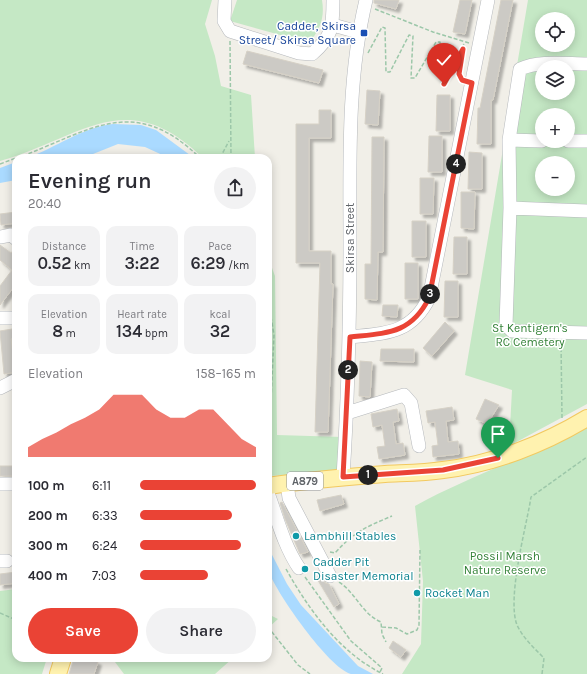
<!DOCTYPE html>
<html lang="en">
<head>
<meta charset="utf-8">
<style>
  :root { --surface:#fff; --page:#f2f2f3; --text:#2b2b33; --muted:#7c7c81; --accent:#ea4335 }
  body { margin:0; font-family:Karla,sans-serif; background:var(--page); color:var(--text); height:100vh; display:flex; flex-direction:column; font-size:15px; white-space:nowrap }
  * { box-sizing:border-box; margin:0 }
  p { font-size:13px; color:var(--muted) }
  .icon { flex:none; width:22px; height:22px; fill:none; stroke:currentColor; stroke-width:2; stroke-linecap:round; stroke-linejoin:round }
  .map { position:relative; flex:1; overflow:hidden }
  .details { position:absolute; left:12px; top:154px; width:260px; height:508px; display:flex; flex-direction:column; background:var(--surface); border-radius:12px; box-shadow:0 2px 10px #0003 }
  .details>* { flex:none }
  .controls { position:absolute; left:535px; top:12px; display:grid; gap:8px }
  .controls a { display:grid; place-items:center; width:40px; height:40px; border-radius:50%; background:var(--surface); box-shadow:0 2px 10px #0003; font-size:20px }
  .pin { position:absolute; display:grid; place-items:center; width:34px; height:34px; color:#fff; margin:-41px -17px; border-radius:50% 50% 50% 0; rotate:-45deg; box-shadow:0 0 4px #0007 }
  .pin .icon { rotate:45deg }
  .km { position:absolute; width:20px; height:20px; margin:-10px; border-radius:50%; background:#222; color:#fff; font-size:11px; line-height:20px; text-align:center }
  .round { display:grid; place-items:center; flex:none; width:42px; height:42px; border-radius:21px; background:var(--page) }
  .head { display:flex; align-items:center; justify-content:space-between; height:68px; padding:0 16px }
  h1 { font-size:22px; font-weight:600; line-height:30px }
  .stats { display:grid; grid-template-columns:repeat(3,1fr); gap:6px; height:68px; padding:4px 16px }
  .stats div { display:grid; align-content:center; border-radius:10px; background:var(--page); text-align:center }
  .stats b { font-size:17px; font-weight:600 }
  .stats small { font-size:11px; font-weight:400 }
  .stats p { font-size:11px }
  .chart { height:112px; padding:8px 16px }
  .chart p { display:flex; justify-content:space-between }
  .chart svg { width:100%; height:72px; margin-top:4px; fill:var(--accent); opacity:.7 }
  .cta { display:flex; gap:8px; margin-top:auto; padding:8px 16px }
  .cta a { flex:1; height:46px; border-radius:24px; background:var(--accent); color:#fff; font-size:16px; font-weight:600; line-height:46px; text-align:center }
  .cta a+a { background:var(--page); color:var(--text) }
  ul { padding:0 16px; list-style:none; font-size:13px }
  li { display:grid; grid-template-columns:64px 48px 1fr; align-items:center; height:30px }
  li i { height:10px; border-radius:5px; background:var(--accent) }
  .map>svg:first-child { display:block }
  .green { fill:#c5e8c5; fill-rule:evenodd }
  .water { fill:#aadaff }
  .building { fill:#cccac5; stroke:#d6d1c6; filter:url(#shadow) }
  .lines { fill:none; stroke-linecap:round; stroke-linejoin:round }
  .minor-casing { stroke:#b5b8bc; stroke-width:14 }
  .major-casing { stroke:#f2c960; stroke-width:18 }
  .path { stroke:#9cc7a9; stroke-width:1.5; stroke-dasharray:4 2; stroke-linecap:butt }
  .minor { stroke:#fff; stroke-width:13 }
  .major { stroke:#fff2af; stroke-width:16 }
  .route-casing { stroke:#fff; stroke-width:8 }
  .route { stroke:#ea4335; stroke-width:5 }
  .transit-dot { fill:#1a4fb4; stroke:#fff; stroke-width:1.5 }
  .culture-dot { fill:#0f9aa8; stroke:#fff; stroke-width:1.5 }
  .labels { text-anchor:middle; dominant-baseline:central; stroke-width:3; stroke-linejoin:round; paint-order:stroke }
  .shield { fill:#fff; stroke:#8f9295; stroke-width:1 }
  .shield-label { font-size:11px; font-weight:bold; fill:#5f6368 }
  .transit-label { font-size:12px; fill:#164399; stroke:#fff; text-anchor:end }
  .street-label { font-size:12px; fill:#5f6368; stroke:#fff }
  .park-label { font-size:12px; fill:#348238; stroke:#fff }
  .culture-label { font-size:12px; fill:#0d838f; stroke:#fff; text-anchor:start }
</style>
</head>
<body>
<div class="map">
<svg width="587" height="674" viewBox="0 0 587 674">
  <defs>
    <filter id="shadow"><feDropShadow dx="3.5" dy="3.5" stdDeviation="1" flood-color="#0004"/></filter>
  </defs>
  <rect width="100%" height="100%" fill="#f1efe8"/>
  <path class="green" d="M0 0H212L205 24 215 56 221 86 251 95 255 158H203C126 83 81 138 0 161Z
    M237 0H322C325 18 320 29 309 43L230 21Z
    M528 0H587V404L509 446 512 390 465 375ZM542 19H568V45H542ZM542 67H568V93H542ZM542 115H568V141H542ZM542 163H568V189H542Z
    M268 257 275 276 277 435 343 437 341 473 268 476Z
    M587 420V674H402L421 644 423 581 415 506C471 475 534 456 587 420Z
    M16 589V658H47L42 674H0V591Z
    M268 614 278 619 268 628Z
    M112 658H233L215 674H124Z"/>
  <path class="water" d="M113 124 141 125 156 130 194 158H169L145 147 118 144 83 158H27C55 148 83 127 113 124Z
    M16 162V180L0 183V168Z
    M268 547 287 584 301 605 358 666 373 674C366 674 357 674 351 674 329 668 277 594 269 572 266 565 268 554 268 547Z"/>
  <path class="building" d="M374 0H399L396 9 374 3Z
    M460 0H472L465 34 453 32Z
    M501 0H513L493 100H491V144H477L478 108H480Z
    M247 51 323 70 319 83 243 64Z
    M367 90 380 91 378 125 365 124Z
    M437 95H450V131H436Z
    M319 110H331V138H309V251H331V284H333L328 432H315L320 263H296V124H319Z
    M429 136H442V172H428Z
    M372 137H384L383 252H378L377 300 365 299V264H371Z
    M469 152 482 153V189H468Z
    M420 178H434L433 214H420Z
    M461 192H475L474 229 461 228Z
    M16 212V223L1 225 0 214Z
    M412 221H426V257H412Z
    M454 237H467V274H453Z
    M0 245 11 253 16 247V284L0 305V286L12 270 0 260Z
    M405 263H418V299H405Z
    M445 281H458V317H444Z
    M383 305H398L397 317 382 316Z
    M445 322 454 331 432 356 423 348Z
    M12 329 13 338 11 339 14 363H16V372L4 374 0 331Z
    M381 349H414V362L380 361Z
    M360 361 372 362 370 397 359 396Z
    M485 399 499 405 487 424 476 419Z
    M452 407 454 420 446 421 448 442 458 441 459 454 433 457 432 446 438 445 435 422 428 423 426 411Z
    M397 409 399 421 393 422 396 444 403 443 405 455 379 459 377 447 385 446 382 425 373 427 371 414Z
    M0 466H15V476H0Z
    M341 495 344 504 320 511 317 500Z
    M282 502 306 548 308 552 300 554 285 519 280 503Z
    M16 572V583L0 585V574Z
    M320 575 325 583 329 584 339 604 334 607 316 577Z
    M393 641 406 650 401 657 389 648Z
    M74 658H86L98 662 94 674H69Z"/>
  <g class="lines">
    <g class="minor-casing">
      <path id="minor" d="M225 0 224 21 230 31 299 53 312 54C333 36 333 26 333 0
        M333 25 358 32
        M587 64C566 64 539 60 520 69L509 140 510 208 506 325 512 331 587 333
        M509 140 542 141
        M568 141H587
        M510 208 587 211
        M0 237 11 235 16 239
        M0 318H16
        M350 337C386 333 411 334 429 298L488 0
        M0 388 16 380
        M347 413 404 395 411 403 419 446
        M343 477C348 398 350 320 350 241 350 161 347 79 366 0
        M287 483 289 498 330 576
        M0 484H16
        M268 493C277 518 284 546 299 568
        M0 561H7"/>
    </g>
    <g class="major-casing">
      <path id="major" d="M268 486C307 480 346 477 385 474 404 473 424 473 443 470 493 464 544 444 587 418
        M58 674 63 658"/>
    </g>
    <path class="path" d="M375 9 433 32 469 43
      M230 41 231 158
      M368 53 382 27 385 28 386 72H390L409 35 413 36 411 78H415L436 42H440L441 83 444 84 463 49
      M461 77 459 74 464 42
      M17 158C89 132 133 92 200 158
      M220 158 229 141
      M0 164 16 158
      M268 299 274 335 268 467
      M561 342 562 418
      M330 552 335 553C355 531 366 527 392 516
      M286 569C309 610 340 653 383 674
      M305 577 351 641 382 668 380 672
      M339 582C356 593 362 614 381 622L382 634 386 642
      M0 613 16 620
      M268 627 298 665 310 674
      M382 627 396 628 407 634 417 630 419 625 420 550
      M48 658 47 660H50
      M542 674 544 658C534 648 523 638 517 625 507 599 525 531 530 503L531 497 587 457"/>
    <use href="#minor" class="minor"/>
    <use href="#major" class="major"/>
  </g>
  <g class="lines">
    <g class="route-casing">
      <path id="route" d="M444 84 463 49 459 74 462 80 472 83 429 298C411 334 387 333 350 337L343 477 443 470 498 458"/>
    </g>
    <use href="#route" class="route"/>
  </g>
  <rect class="transit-dot" x="360" y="29" width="8" height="8" rx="2"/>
  <g class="culture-dot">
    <circle cx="296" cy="536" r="4"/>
    <circle cx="305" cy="569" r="4"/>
    <circle cx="417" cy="593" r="4"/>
  </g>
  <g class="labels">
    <rect class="shield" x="287" y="472" width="36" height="18" rx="3"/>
    <g class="shield-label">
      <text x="305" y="481">A879</text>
    </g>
    <g class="transit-label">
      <text x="356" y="26">Cadder, Skirsa<tspan x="356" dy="14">Street/ Skirsa Square</tspan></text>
    </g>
    <g class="street-label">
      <text transform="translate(350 238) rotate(-90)">Skirsa Street</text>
    </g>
    <g class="park-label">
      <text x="530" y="328">St Kentigern's<tspan x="530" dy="14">RC Cemetery</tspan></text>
      <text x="505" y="556">Possil Marsh<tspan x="505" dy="14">Nature Reserve</tspan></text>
    </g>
    <g class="culture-label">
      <text x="304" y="536">Lambhill Stables</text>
      <text x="313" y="562">Cadder Pit<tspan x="313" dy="14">Disaster Memorial</tspan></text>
      <text x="425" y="593">Rocket Man</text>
    </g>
  </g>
</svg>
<div class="controls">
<a><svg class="icon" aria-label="locate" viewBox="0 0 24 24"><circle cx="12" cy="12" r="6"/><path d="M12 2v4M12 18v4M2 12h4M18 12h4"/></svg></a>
<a><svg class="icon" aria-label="layers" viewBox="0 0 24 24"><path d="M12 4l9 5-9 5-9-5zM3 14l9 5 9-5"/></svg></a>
<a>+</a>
<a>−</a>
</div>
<div class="pin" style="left:498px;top:458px;background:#1e9e55"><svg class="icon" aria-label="arrive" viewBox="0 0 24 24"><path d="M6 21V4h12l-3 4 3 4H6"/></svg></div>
<div class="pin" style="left:444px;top:84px;background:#d93025"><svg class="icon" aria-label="check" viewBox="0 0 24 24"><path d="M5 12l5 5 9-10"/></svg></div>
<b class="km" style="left:368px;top:475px">1</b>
<b class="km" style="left:348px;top:370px">2</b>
<b class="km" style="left:430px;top:294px">3</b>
<b class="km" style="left:456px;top:164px">4</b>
<section class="details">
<div class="head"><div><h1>Evening run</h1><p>20:40</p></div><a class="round"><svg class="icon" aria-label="share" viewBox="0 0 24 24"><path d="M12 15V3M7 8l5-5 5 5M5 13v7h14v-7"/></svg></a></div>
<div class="stats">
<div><p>Distance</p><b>0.52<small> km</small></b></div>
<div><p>Time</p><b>3:22</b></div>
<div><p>Pace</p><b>6:29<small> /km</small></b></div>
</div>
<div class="stats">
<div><p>Elevation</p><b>8<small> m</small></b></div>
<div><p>Heart rate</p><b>134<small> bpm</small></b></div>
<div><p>kcal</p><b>32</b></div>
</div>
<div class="chart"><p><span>Elevation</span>158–165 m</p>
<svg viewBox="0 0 160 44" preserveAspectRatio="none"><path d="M0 44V38L10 33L20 29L30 24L40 20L50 15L60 6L70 6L80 6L90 15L100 20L110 20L120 15L130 15L140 24L150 33L160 38V44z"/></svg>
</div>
<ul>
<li><b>100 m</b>6:11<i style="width:100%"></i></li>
<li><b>200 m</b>6:33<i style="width:79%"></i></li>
<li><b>300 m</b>6:24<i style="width:87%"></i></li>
<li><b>400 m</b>7:03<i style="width:59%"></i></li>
</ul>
<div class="cta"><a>Save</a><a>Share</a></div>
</section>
</div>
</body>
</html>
